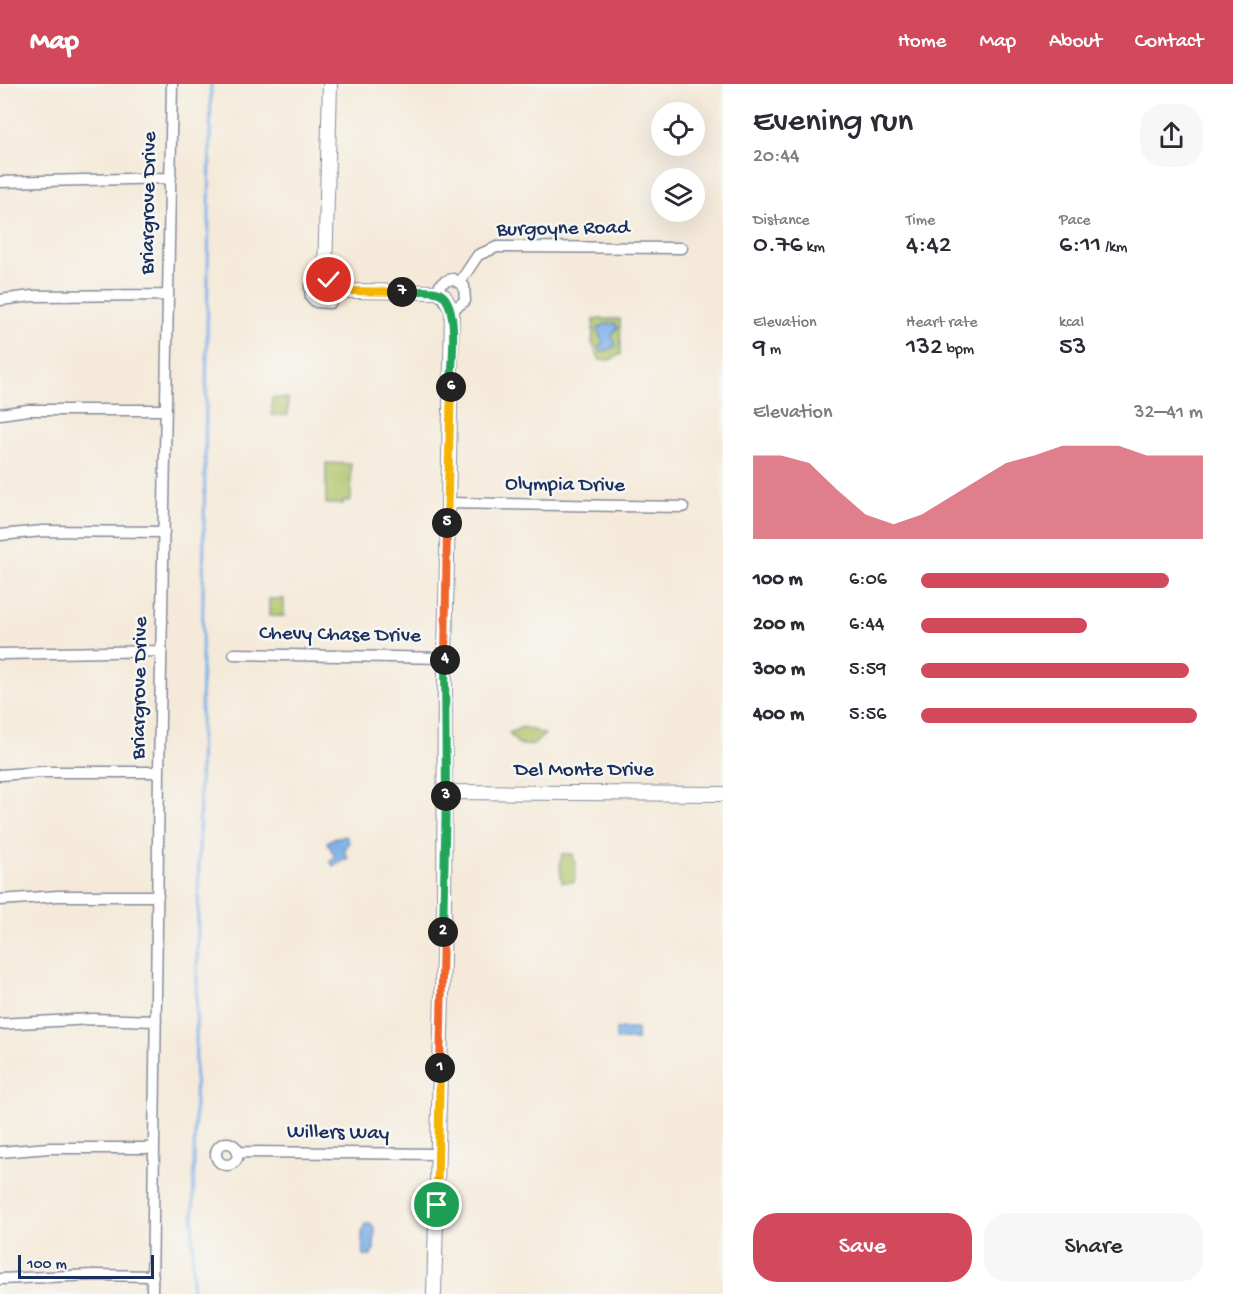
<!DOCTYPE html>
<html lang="en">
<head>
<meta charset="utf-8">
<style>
  :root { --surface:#fff; --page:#f7f7f7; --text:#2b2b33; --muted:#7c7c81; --accent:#d1495b }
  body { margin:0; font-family:"Gochi Hand",sans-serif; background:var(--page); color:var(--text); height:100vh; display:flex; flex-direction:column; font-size:22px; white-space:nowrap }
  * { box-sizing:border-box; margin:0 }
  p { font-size:20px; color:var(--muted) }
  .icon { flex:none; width:33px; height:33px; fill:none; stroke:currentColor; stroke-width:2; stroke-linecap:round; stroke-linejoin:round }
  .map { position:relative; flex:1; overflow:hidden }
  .panel { display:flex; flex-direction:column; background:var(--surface); width:510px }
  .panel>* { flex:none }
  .fabs { position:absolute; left:651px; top:18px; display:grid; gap:12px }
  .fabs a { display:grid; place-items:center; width:54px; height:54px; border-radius:50%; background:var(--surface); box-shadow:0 6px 24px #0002; font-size:30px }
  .scale { position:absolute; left:18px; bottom:15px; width:136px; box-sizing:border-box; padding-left:6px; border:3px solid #1b2f5e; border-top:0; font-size:16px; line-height:21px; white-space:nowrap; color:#1b2f5e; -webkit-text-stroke:4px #f6f6f2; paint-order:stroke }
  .pin { position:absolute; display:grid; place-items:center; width:51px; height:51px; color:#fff; margin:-26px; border:3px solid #fff; border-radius:50%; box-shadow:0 2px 6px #0007 }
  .km { position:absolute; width:30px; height:30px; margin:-15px; border-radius:50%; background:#222; color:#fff; font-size:16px; line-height:30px; text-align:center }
  .round { display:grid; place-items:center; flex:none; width:63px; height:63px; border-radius:24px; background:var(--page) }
  .summary { display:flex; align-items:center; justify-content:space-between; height:102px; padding:0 30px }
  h1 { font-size:33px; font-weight:600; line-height:45px }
  .stats { display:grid; grid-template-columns:repeat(3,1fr); gap:9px; height:102px; padding:6px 30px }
  .stats div { display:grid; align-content:center }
  .stats b { font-size:26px; font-weight:600 }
  .stats small { font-size:16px; font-weight:400 }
  .stats p { font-size:16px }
  .chart { height:168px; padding:12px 30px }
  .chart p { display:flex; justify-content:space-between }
  .chart svg { width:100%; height:108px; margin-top:6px; fill:var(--accent); opacity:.7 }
  .cta { display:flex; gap:12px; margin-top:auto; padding:12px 30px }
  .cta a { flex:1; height:69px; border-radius:24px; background:var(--accent); color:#fff; font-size:24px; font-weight:600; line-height:69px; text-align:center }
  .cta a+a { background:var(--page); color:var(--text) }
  ul { padding:0 30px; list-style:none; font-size:20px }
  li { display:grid; grid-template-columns:96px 72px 1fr; align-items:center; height:45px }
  li i { height:15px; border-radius:8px; background:var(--accent) }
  header { display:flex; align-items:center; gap:36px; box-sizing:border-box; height:84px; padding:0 30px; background:var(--accent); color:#fff }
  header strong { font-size:28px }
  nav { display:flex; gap:33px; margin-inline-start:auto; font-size:21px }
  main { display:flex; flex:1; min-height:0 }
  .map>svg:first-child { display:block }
  .green { fill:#b0c56a; stroke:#667a64; stroke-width:1.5 }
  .water { fill:#7aafe7; stroke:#4a6fa2; stroke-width:1.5 }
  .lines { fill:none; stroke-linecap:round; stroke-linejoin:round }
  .stream { stroke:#7aafe7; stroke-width:3 }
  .minor-casing { stroke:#888c9c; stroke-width:13 }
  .tertiary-casing { stroke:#888c9c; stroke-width:16 }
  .minor { stroke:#fff; stroke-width:10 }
  .tertiary { stroke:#fff; stroke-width:14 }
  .split-1-casing { stroke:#fff; stroke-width:12 }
  .split-2-casing { stroke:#fff; stroke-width:12 }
  .split-3-casing { stroke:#fff; stroke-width:12 }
  .split-4-casing { stroke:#fff; stroke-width:12 }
  .split-5-casing { stroke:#fff; stroke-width:12 }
  .split-6-casing { stroke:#fff; stroke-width:12 }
  .split-7-casing { stroke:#fff; stroke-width:12 }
  .split-8-casing { stroke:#fff; stroke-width:12 }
  .split-1 { stroke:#f5b400; stroke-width:8 }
  .split-2 { stroke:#f0652b; stroke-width:8 }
  .split-3 { stroke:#22a559; stroke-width:8 }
  .split-4 { stroke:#22a559; stroke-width:8 }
  .split-5 { stroke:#f0652b; stroke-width:8 }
  .split-6 { stroke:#f5b400; stroke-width:8 }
  .split-7 { stroke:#22a559; stroke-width:8 }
  .split-8 { stroke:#f5b400; stroke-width:8 }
  .labels { text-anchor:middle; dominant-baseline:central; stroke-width:5; stroke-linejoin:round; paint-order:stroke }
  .street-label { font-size:21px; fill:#1b2f5e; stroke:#f6f6f2 }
</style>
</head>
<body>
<header>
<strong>Map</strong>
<nav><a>Home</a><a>Map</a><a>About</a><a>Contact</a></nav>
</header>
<main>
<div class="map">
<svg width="723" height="1210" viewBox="0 0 723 1210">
  <rect width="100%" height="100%" fill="#f6f6f2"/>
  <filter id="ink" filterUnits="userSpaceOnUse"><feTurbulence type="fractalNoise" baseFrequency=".0167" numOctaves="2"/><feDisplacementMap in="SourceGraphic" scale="12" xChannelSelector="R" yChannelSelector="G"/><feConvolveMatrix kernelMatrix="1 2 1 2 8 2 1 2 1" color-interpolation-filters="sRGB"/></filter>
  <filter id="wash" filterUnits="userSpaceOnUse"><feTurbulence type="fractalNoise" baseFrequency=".008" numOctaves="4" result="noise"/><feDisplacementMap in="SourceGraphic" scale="24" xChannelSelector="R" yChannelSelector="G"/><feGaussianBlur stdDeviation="1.35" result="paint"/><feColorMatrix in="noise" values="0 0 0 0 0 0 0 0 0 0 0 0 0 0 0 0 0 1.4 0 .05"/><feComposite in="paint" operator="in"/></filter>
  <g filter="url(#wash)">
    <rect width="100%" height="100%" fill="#f5ead9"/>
    <path class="green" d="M594 235H620L621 270 610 276H600L592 259Z
      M272 314H288V331H272Z
      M326 379 351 380V417H343V420H326Z
      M269 515H284V532H269Z
      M522 643 545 650 533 661H519L509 649Z
      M562 770H573L576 786 574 798H562L560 783Z"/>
    <path class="water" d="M615 239 618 244 612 251 616 262 602 268 598 263 603 259 597 245 605 240Z
      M346 752 349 759 344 767 348 774 333 782 330 776 335 773 327 758 336 753Z
      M616 945H637V956H616Z
      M365 1140H370L375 1145 374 1167H372L371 1172H364C363 1158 359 1155 365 1140Z"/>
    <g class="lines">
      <path class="stream" d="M192 1210 211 0"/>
    </g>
  </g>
  <g filter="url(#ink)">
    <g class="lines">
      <g class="minor-casing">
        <path id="minor" d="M0 98 171 94
          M325 190 310 203 311 213 316 218 330 219 341 206
          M460 198 478 171 497 163 682 164
          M437 208C440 199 443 197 453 195L464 202 465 217 452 226
          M0 216 32 212 168 211
          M0 330 28 326H166
          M447 419 683 423
          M0 451 43 447 164 448
          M0 570 162 567
          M234 570 445 574
          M0 691 42 688H159
          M0 816 58 812H158
          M0 940 92 935 156 937
          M216 1070a11 11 0 1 1 22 0a11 11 0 1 1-22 0Z
          M0 1068 49 1064H154
          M238 1068 438 1070
          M0 1195 94 1191 153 1192
          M152 1210 159 688 172 0"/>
      </g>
      <g class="tertiary-casing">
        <path id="tertiary" d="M330 0 325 190 333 201 349 207 437 208 444 212 452 226 445 574 444 837 434 1210
          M446 708 723 710"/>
      </g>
      <use href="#minor" class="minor"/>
      <use href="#tertiary" class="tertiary"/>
    </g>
  </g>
  <g class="lines" filter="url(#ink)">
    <g class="split-1-casing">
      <path id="split-1" d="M437 1121 440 984"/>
    </g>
    <g class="split-2-casing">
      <path id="split-2" d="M440 984 443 848"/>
    </g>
    <g class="split-3-casing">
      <path id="split-3" d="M443 848 446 712"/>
    </g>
    <g class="split-4-casing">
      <path id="split-4" d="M445 576 446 712"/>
    </g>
    <g class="split-5-casing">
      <path id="split-5" d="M445 576 447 439"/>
    </g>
    <g class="split-6-casing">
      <path id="split-6" d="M447 439 451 303"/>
    </g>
    <g class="split-7-casing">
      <path id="split-7" d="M402 208C413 208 429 205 439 209 461 219 451 282 451 303"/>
    </g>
    <g class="split-8-casing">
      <path id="split-8" d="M329 196 341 206 349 207 402 208"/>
    </g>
    <use href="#split-1" class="split-1"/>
    <use href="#split-2" class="split-2"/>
    <use href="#split-3" class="split-3"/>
    <use href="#split-4" class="split-4"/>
    <use href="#split-5" class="split-5"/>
    <use href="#split-6" class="split-6"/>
    <use href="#split-7" class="split-7"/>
    <use href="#split-8" class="split-8"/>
  </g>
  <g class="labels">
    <g class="street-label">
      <text transform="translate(150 119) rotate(-89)">Briargrove Drive</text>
      <text transform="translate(563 146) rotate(-1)">Burgoyne Road</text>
      <text transform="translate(565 402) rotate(1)">Olympia Drive</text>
      <text transform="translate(340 552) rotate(1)">Chevy Chase Drive</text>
      <text transform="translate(141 604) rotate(-89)">Briargrove Drive</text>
      <text x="584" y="687">Del Monte Drive</text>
      <text transform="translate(338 1050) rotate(1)">Willers Way</text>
    </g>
  </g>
</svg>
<div class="fabs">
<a><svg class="icon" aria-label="locate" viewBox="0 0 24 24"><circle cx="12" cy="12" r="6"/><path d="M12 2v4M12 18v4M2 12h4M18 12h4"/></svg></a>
<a><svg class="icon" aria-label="layers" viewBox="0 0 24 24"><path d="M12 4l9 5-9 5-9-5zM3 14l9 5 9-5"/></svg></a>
</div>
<div class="scale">100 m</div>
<div class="pin" style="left:437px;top:1121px;background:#1e9e55"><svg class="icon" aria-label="arrive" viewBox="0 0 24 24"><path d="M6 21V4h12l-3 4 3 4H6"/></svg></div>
<div class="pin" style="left:329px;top:196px;background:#d93025"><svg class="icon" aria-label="check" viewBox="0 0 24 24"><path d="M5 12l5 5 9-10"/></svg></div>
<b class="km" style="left:440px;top:984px">1</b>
<b class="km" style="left:443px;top:848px">2</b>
<b class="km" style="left:446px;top:712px">3</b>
<b class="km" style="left:445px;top:576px">4</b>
<b class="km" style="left:447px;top:439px">5</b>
<b class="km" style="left:451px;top:303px">6</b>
<b class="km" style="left:402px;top:208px">7</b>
</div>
<section class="panel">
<div class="summary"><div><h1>Evening run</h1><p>20:44</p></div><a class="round"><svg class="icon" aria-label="share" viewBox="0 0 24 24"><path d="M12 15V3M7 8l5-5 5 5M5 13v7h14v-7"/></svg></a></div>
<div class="stats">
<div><p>Distance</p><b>0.76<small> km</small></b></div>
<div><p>Time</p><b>4:42</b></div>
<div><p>Pace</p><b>6:11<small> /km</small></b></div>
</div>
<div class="stats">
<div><p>Elevation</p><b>9<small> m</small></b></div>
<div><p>Heart rate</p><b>132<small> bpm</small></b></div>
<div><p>kcal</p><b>53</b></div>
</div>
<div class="chart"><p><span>Elevation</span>32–41 m</p>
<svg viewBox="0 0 160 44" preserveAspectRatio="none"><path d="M0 44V10L10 10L20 13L30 24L40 34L50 38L60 34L70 27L80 20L90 13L100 10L110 6L120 6L130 6L140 10L150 10L160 10V44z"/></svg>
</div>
<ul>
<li><b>100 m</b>6:06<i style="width:88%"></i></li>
<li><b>200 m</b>6:44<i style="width:59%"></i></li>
<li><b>300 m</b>5:59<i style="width:95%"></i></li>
<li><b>400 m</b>5:56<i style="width:98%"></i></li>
</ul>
<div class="cta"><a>Save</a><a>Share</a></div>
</section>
</main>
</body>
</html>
